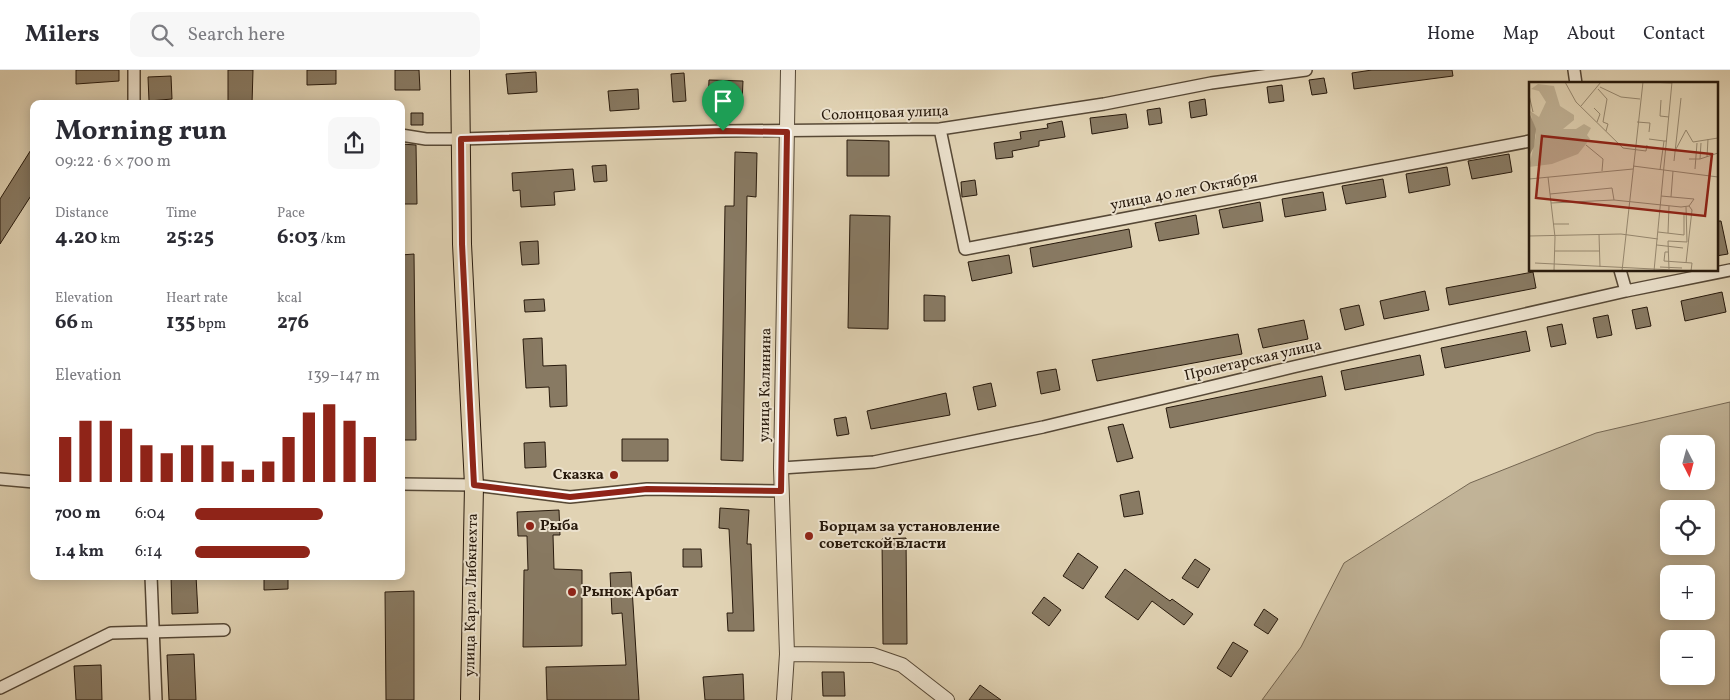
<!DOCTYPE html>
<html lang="en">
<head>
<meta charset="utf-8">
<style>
  :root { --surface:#fff; --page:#f7f7f7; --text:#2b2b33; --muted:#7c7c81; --line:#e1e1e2; --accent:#8f2418 }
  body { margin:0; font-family:Vollkorn,serif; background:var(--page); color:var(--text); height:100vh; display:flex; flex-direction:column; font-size:19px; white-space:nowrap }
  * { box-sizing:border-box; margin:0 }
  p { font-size:16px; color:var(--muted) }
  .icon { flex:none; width:28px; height:28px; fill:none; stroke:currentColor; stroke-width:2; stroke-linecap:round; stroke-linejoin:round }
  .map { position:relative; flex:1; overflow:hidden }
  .details { position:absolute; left:30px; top:30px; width:375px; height:480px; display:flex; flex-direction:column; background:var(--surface); border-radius:10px; box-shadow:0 2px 12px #0003 }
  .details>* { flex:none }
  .needle { width:32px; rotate:174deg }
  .buttons { position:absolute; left:1660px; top:365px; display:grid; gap:10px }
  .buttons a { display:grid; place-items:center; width:55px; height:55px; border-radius:10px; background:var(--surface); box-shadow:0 2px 12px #0003; font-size:25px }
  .pin { position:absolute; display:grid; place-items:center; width:42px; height:42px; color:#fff; margin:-51px -21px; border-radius:50% 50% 50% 0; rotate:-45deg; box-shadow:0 0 5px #0007 }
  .pin .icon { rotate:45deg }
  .round { display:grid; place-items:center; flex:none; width:52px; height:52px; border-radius:10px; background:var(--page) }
  .summary { display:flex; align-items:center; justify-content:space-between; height:85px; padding:0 25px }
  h1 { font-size:28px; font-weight:700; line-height:38px }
  .metrics { display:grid; grid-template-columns:repeat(3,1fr); gap:8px; height:85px; padding:5px 25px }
  .metrics div { display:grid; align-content:center }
  .metrics b { font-size:21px; font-weight:700 }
  .metrics small { font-size:14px; font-weight:400 }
  .metrics p { font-size:14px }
  .chart { height:140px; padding:10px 25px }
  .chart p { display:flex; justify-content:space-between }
  .chart svg { width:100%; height:90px; margin-top:5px; stroke:var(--accent); stroke-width:6 }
  ul { padding:0 25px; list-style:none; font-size:16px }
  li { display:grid; grid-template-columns:80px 60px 1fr; align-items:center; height:38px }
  li i { height:12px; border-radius:6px; background:var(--accent) }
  header { display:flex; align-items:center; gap:30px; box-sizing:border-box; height:70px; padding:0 25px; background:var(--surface); border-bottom:1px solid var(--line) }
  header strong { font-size:24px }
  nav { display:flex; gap:28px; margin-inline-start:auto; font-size:18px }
  .search { width:350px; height:45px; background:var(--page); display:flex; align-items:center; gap:12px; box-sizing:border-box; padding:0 18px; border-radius:10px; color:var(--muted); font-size:19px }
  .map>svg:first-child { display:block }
  .green { fill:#c1b397; stroke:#746652; fill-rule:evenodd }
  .building { fill:#887a63; stroke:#27190c }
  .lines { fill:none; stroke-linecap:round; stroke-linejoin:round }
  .minor-casing { stroke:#564836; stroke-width:14 }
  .tertiary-casing { stroke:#564836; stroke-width:16 }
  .primary-casing { stroke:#27190c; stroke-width:20 }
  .minor { stroke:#ece2ce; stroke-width:11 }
  .tertiary { stroke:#ece2ce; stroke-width:14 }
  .primary { stroke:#e1d3b4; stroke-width:18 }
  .route-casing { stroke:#fff; stroke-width:10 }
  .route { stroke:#8f2418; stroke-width:6 }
  .poi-dot { fill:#8f2418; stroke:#ece2ce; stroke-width:2 }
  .labels { text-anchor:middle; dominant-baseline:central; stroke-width:4; stroke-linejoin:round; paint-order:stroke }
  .street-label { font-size:15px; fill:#27190c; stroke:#ece2ce }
  .poi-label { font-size:15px; font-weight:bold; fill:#27190c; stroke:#ece2ce; text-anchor:start }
  .inset-road { fill:none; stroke:#978971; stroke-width:1 }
  .view { fill:#8f2418; fill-opacity:0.15; stroke:#8f2418; stroke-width:2.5 }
  .inset-edge { fill:none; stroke:#27190c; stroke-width:2.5 }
</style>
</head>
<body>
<header>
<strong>Milers</strong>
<div class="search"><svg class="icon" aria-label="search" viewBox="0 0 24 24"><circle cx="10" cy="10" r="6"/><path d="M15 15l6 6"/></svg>Search here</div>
<nav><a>Home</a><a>Map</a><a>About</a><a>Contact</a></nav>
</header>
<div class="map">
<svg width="1730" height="630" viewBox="0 0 1730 630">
  <rect width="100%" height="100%" fill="#e1d3b4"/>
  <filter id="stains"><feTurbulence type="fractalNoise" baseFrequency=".004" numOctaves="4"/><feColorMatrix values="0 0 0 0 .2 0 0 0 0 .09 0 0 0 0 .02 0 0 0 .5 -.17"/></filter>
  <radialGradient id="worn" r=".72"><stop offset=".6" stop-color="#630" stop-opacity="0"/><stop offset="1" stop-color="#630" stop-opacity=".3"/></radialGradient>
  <path class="green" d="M1730 332V630H1262L1301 577 1344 493 1470 413 1596 363ZM1669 374H1706V411H1669ZM1669 439H1706V476H1669ZM1669 504H1706V541H1669ZM1669 569H1706V606H1669Z"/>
  <path class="building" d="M76 0H119V11L76 14Z
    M228 0H253L252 34H228Z
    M307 0H336V14L307 15Z
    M395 0H419L420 20H395Z
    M1372 0H1452L1453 6 1354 19 1352 3Z
    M536 2 537 22 508 24 506 4Z
    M684 3 686 31 673 32 671 4Z
    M171 6 172 29 149 31 148 7Z
    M1324 8 1327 23 1312 25 1309 10Z
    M709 10 743 11 742 33 708 32Z
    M1282 15 1284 31 1269 33 1267 17Z
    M638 19 639 39 610 41 608 21Z
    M1205 29 1207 45 1191 48 1189 32Z
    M1160 38 1162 53 1149 55 1147 40Z
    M411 43H423V55H411Z
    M1126 44 1128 58 1092 64 1090 48Z
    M1062 51 1065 67 1039 71V76L1012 81 1013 87 996 89 994 73 1021 69 1020 62 1048 58 1047 54Z
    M847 70 889 71V106H847Z
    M401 74 416 75 417 134H401Z
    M34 75V121L0 174V129Z
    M735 82 757 83 756 127 747 126 743 391 721 390 725 136H734Z
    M1509 84 1512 102 1472 109 1468 91Z
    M606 95 607 111 594 112 592 96Z
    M1447 97 1450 115 1409 123 1406 104Z
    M573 99 575 120 554 122 555 135 521 137 520 120 513 121 512 103Z
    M1383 109 1386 127 1346 134 1342 116Z
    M975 110 977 125 962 127 961 112Z
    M1323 122 1326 140 1285 147 1282 129Z
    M1260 132 1263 151 1223 158 1219 140Z
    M850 145 890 146 888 259 848 258Z
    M1196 145 1199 164 1159 171 1155 153Z
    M1716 151H1721L1728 184 1716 186Z
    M1129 159 1132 177 1033 197 1030 178Z
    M538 171 539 194 522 195 520 172Z
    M414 184 416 370H401V185Z
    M1009 185 1012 203 972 211 968 192Z
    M1533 202 1536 218 1449 235 1446 218Z
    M1425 221 1429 240 1384 249 1380 231Z
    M1722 222 1726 242 1685 251 1681 231Z
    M924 225 945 226V251H924Z
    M544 229 545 241 525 242 524 230Z
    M1359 235 1364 255 1345 260 1340 239Z
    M1647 237 1651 256 1636 259 1632 240Z
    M1608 245 1612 265 1597 268 1593 248Z
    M1304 250 1308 269 1263 278 1258 259Z
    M1562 254 1566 274 1551 277 1547 257Z
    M1526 261 1530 281 1445 298 1441 278Z
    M1238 264 1242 284 1097 311 1092 290Z
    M542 268 543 296 566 295 567 336 550 337 549 317 526 318 523 269Z
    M1420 285 1424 305 1345 320 1341 301Z
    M1056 299 1060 320 1041 324 1037 302Z
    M1322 306 1326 326 1170 358 1166 338Z
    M991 313 996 336 978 340 973 317Z
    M946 323 950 345 871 359 867 341Z
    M846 347 849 364 837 366 834 349Z
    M1123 354 1133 388 1117 392 1108 357Z
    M622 369H668V391H622Z
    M545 372 546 397 525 398 524 373Z
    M1139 421 1143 444 1124 447 1120 425Z
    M720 438 749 440 747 474H751L754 561H728L727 543H733L731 498 729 459 719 458Z
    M559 440 560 465H553L554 499 582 500V576L523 577 524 500H528L527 466H518L517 442Z
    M906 468 907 574H883L882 469Z
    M683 479H701L702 497H683Z
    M1078 483 1098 497 1083 519 1063 506Z
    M1195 489 1210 499 1198 518 1182 508Z
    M1125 499 1170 531 1172 529 1193 544 1184 555 1152 531 1138 550 1105 527Z
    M631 502 639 630H547L546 597 626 595 622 543 612 544 610 503Z
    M171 506H196L198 543 172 544Z
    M264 506H288V519L264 520Z
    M414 521V630H386L385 522Z
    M1044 527 1061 540 1049 556 1032 543Z
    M1264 539 1278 549 1268 564 1254 555Z
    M1233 572 1248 581 1231 607 1217 598Z
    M194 584 196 630H169L167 585Z
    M101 595 102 630H76L74 596Z
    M822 602H844L845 626H823Z
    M743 604 744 630H705L703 607Z
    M980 615 1001 630H969Z"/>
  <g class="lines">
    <g class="minor-casing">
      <path id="minor" d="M134 0V34
        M1574 0 1576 14
        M940 59 965 179 1530 71
        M401 65 426 69H461L723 61 940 59 1104 34 1211 13 1306 0
        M1620 200 1626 221
        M781 398 874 392 1043 357 1293 297 1626 221 1730 200
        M0 409 34 412
        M401 414 474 415 570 427 647 419 781 421
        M151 506 156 630
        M0 618 111 563 224 560"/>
    </g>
    <g class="tertiary-casing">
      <path id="tertiary" d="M787 584 873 585 902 595 947 630
        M784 630 787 584 781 398 788 0"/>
    </g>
    <g class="primary-casing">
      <path id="primary" d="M460 0 462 174 474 415 470 630"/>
    </g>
    <use href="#minor" class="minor"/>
    <use href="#tertiary" class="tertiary"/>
    <use href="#primary" class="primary"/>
  </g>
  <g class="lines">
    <g class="route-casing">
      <path id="route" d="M723 61 787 62 781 421 647 419 570 427 474 415 462 174 461 69Z"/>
    </g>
    <use href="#route" class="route"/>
  </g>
  <g class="poi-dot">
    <circle cx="614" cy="405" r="5"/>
    <circle cx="530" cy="456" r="5"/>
    <circle cx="809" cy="466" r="5"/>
    <circle cx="572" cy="522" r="5"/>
  </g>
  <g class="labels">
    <g class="street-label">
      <text transform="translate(885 44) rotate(-2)">Солонцовая улица</text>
      <text transform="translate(1184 122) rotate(-11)">улица 40 лет Октября</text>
      <text transform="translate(1253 291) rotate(-13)">Пролетарская улица</text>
      <text transform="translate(766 315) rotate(-89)">улица Калинина</text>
      <text transform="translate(472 525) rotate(-89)">улица Карла Либкнехта</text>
    </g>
    <g class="poi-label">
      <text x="604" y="405" text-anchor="end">Сказка</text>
      <text x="540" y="456">Рыба</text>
      <text x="819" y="457">Борцам за установление<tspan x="819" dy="17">советской власти</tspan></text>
      <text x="582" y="522">Рынок Арбат</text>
    </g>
  </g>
  <g transform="translate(1529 12)">
    <rect width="189" height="189" fill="#e1d3b4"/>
    <path d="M9 2 25 4 31 24 45 33V38L34 47H47L55 42 62 46 58 53 61 57 49 72 23 82 0 85 7 53 1 29 10 35 17 20 10 9 2 7Z" fill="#c1b397"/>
    <path d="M0 30 7 47 5 65 0 74Z" fill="#a2947b"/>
    <path class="inset-road" d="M36 0 47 20 94 66 117 69 118 63M120 0 143 1M71 5 92 15 111 17M69 7 78 17 74 40 79 42 77 49M0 13 4 30M132 18 131 34 140 35M52 24 72 0M65 26 71 32 68 40M108 40 121 41 120 50M120 57 135 59M57 63 74 77 73 89M147 67 157 48 164 60 189 56M178 75 179 57M160 77H171L189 71M171 77 172 61M145 79 152 16M104 84 189 95M166 87 168 61M131 88 135 59H138M19 95 26 155 25 189M0 97 104 87M21 112 83 106 85 118M142 115 144 89M22 121 85 118 152 125 160 124 165 117 132 114M24 142H40M129 150 155 153V131M139 151 140 124M70 152 71 185M0 154 92 152 129 157M128 163 154 166M26 169H71M139 170H136L135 179 163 181 162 189M6 181 164 189M157 181 163 128 160 124M131 185 153 186M140 187 139 159 158 160 157 125M93 189 114 0M125 189 143 0"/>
    <path class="view" d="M13 54 183 72 176 134 7 116Z"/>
    <rect width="189" height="189" class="inset-edge"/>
  </g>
  <rect width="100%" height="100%" filter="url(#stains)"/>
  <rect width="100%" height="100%" fill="url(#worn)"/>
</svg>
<div class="buttons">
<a><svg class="needle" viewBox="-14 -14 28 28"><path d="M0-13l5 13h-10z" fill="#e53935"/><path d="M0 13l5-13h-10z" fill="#7c7c81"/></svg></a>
<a><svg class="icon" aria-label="locate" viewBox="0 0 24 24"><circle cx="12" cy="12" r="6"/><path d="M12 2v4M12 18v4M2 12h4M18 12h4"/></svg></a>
<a>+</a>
<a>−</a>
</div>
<div class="pin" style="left:723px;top:61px;background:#1e9e55"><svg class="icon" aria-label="arrive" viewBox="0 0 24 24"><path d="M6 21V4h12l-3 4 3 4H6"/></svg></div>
<section class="details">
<div class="summary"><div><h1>Morning run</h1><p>09:22 · 6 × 700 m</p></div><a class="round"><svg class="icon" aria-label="share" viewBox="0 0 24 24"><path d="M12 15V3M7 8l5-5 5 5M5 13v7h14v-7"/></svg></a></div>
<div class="metrics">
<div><p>Distance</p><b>4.20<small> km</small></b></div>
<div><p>Time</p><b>25:25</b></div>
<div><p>Pace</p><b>6:03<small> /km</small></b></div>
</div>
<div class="metrics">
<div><p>Elevation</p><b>66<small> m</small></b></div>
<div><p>Heart rate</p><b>135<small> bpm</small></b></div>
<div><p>kcal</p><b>276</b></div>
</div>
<div class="chart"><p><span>Elevation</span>139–147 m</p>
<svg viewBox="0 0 160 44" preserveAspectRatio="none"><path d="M5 44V22M15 44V14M25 44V14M35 44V18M45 44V26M55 44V30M65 44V26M75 44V26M85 44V34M95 44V38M105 44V34M115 44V22M125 44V10M135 44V6M145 44V14M155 44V22"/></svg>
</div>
<ul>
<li><b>700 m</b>6:04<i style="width:69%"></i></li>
<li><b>1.4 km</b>6:14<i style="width:62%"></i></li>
</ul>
</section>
</div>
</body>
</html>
